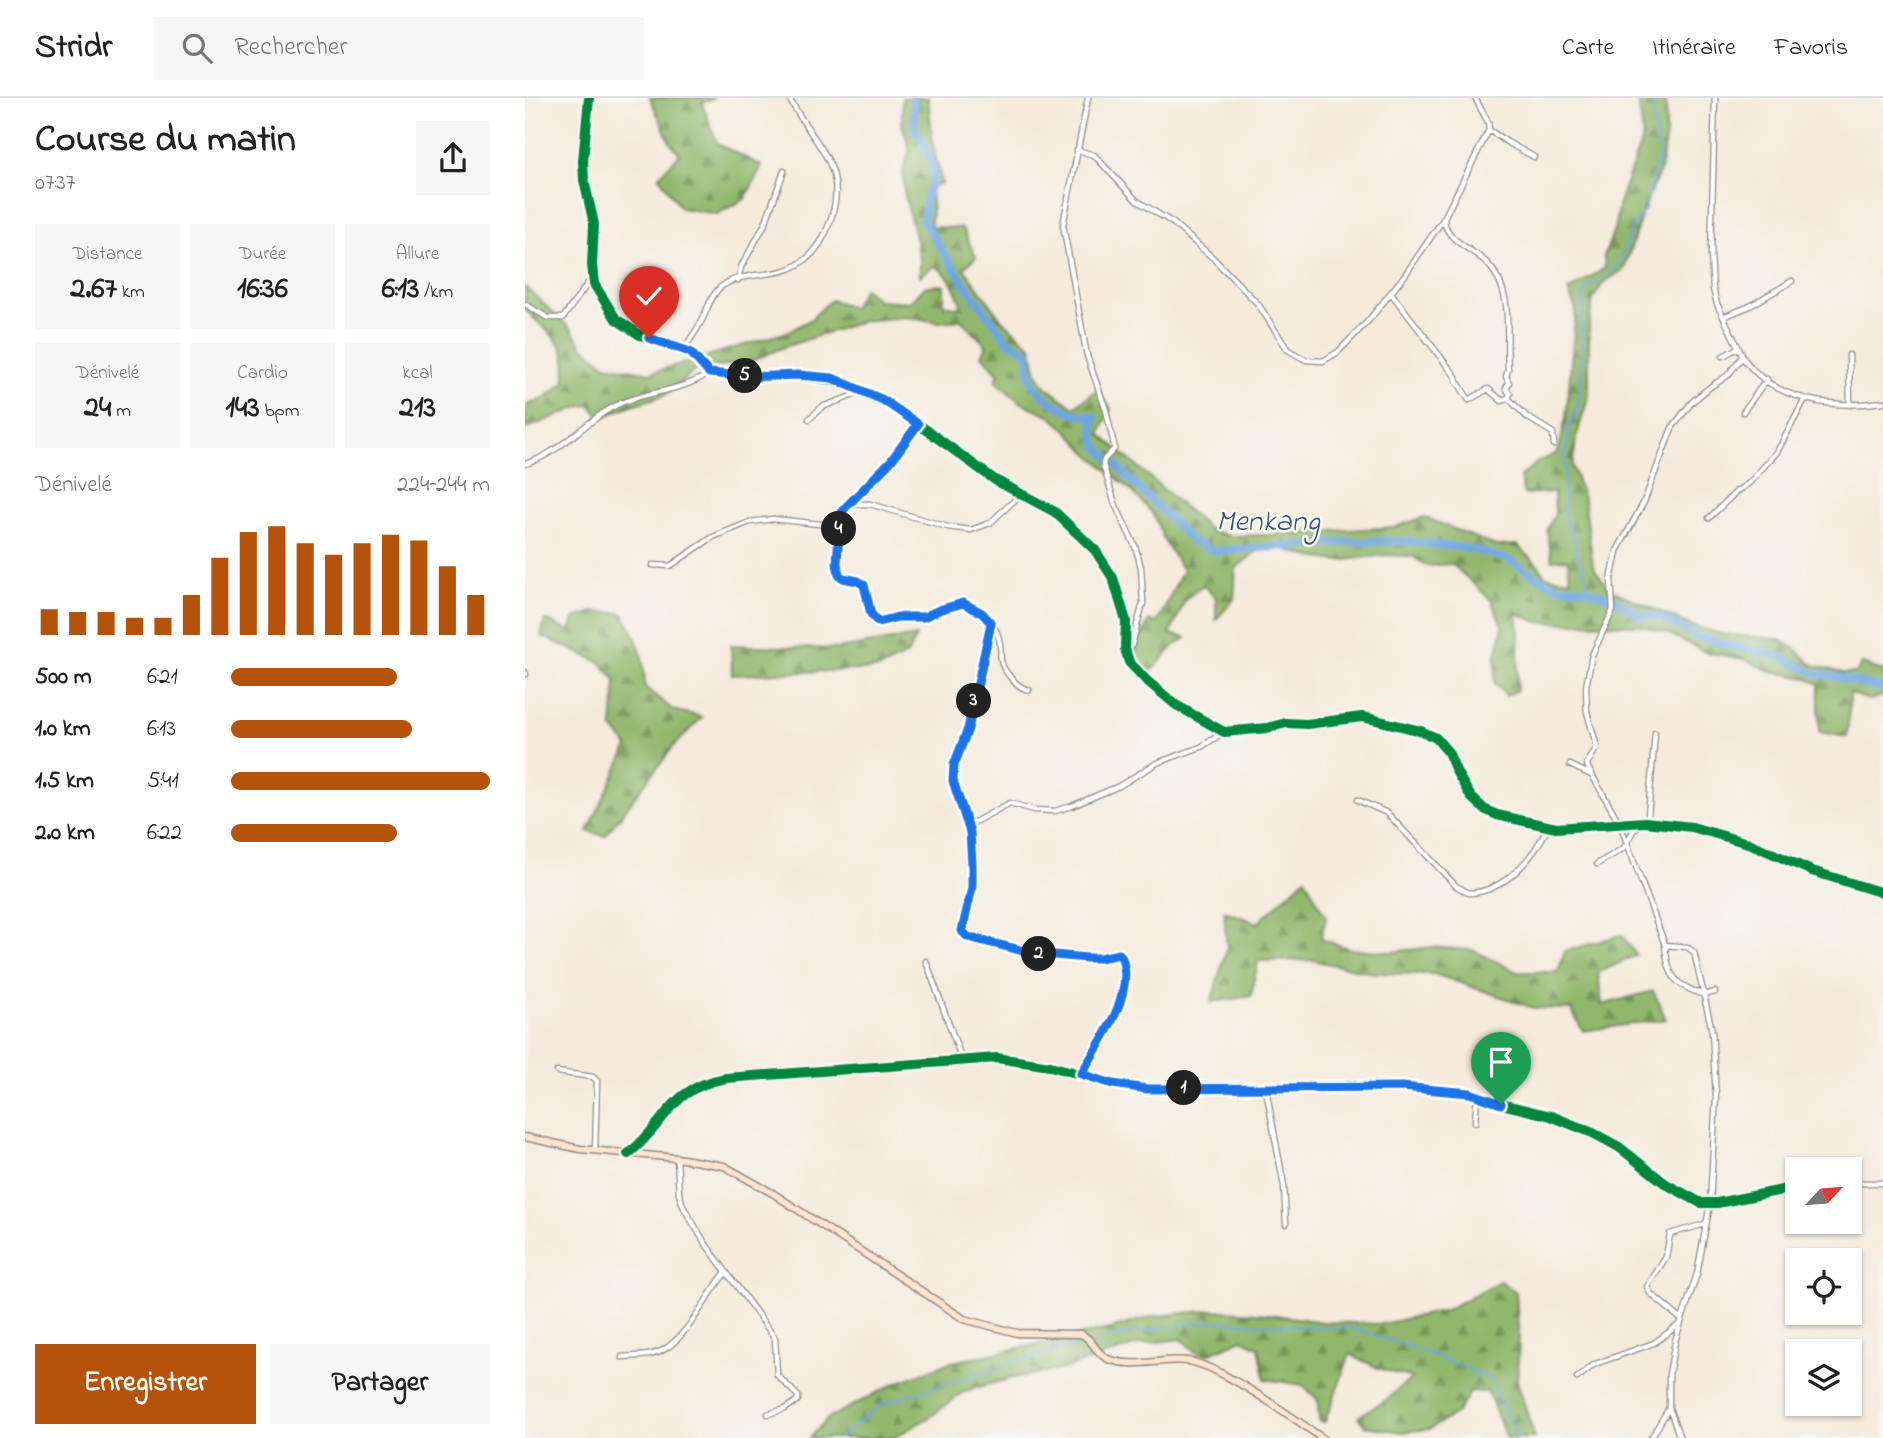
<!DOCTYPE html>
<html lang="fr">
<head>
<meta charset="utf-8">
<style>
  :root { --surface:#fff; --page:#f6f6f6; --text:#222; --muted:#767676; --line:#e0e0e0; --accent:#b45309 }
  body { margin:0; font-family:"Indie Flower",sans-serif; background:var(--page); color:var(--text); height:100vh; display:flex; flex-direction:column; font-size:26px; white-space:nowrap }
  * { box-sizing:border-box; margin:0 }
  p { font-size:23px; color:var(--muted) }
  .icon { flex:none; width:38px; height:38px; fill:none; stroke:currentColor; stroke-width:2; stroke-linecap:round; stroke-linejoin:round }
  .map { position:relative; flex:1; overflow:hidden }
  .side { display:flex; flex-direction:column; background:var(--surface); width:525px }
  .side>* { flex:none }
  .needle { width:46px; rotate:64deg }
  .buttons { position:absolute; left:1260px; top:1059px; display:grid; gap:14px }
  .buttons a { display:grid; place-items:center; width:77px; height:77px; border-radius:0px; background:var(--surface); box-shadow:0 2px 5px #0004; font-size:35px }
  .pin { position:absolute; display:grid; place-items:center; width:60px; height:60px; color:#fff; margin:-72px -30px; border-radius:50% 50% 50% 0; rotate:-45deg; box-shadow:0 0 7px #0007 }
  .pin .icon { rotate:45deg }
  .km { position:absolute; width:35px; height:35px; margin:-18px; border-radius:50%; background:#222; color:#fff; font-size:19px; line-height:35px; text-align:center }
  .round { display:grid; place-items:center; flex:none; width:74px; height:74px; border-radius:0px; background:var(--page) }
  .headline { display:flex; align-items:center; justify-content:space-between; height:119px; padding:0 35px }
  h1 { font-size:38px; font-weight:700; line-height:52px }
  .metrics { display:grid; grid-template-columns:repeat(3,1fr); gap:10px; height:119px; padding:7px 35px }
  .metrics div { display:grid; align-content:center; border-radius:0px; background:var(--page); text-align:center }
  .metrics b { font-size:30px; font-weight:700 }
  .metrics small { font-size:19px; font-weight:400 }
  .metrics p { font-size:19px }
  .chart { height:196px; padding:14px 35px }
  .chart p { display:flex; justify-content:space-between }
  .chart svg { width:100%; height:126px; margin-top:7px; stroke:var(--accent); stroke-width:6 }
  .primary-button { display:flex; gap:14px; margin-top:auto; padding:14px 35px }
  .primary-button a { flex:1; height:80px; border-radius:0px; background:var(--accent); color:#fff; font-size:28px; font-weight:700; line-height:80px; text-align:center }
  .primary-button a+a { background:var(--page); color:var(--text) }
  ul { padding:0 35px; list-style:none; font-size:23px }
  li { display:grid; grid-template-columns:112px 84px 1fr; align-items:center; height:52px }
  li i { height:18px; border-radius:9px; background:var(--accent) }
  header { display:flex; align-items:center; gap:42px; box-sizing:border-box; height:98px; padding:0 35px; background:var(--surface); border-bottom:2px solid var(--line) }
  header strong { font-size:33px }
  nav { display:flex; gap:38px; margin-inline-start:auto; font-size:24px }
  .search { width:490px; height:63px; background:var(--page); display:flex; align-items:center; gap:18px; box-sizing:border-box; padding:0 24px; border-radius:0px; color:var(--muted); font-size:26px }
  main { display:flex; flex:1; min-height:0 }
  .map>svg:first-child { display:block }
  .forest { fill:url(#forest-firs); stroke:#5e714c; stroke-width:2 }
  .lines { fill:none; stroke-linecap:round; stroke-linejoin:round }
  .stream { stroke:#70a6de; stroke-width:2 }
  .river { stroke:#70a6de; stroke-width:8 }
  .street-casing { stroke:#908a83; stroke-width:7 }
  .secondary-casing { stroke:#908a83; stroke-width:9 }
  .street { stroke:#fff; stroke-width:4.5 }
  .secondary { stroke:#fde4d0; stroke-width:6 }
  .cycleway-casing { stroke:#f6f6f2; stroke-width:15 }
  .cycleway { stroke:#00873e; stroke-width:10 }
  .route-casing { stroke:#fff; stroke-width:14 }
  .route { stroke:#1a73e8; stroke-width:9 }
  .labels { text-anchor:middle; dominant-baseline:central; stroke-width:5; stroke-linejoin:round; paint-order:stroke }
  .water-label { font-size:30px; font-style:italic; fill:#43566a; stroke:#f6f6f2 }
</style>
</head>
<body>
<header>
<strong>Stridr</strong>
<div class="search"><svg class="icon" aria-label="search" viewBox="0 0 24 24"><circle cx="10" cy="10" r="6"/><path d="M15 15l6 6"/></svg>Rechercher</div>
<nav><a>Carte</a><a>Itinéraire</a><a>Favoris</a></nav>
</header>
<main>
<section class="side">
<div class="headline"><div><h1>Course du matin</h1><p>07:37</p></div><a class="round"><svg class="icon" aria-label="share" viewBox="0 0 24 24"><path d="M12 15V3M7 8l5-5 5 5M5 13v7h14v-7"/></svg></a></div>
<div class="metrics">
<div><p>Distance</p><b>2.67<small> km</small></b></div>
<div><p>Durée</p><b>16:36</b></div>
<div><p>Allure</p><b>6:13<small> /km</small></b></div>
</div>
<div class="metrics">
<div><p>Dénivelé</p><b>24<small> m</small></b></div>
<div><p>Cardio</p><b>143<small> bpm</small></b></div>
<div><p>kcal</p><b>213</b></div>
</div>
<div class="chart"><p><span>Dénivelé</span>224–244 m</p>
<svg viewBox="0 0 160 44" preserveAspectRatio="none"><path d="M5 44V35M15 44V36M25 44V36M35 44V38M45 44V38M55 44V30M65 44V17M75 44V8M85 44V6M95 44V12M105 44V16M115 44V12M125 44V9M135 44V11M145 44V20M155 44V30"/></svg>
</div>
<ul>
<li><b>500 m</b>6:21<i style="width:64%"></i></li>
<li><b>1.0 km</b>6:13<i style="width:70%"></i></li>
<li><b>1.5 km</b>5:41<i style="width:100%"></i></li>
<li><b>2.0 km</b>6:22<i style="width:64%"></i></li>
</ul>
<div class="primary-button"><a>Enregistrer</a><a>Partager</a></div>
</section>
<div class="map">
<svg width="1358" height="1340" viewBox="0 0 1358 1340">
  <defs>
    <pattern id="forest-firs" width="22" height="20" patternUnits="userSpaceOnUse" patternTransform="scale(1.75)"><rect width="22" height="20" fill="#91b76c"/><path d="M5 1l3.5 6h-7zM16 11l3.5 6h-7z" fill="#779559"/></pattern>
  </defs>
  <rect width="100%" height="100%" fill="#f6f6f2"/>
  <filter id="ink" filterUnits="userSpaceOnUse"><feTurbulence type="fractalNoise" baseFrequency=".0143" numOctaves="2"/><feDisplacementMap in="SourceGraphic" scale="14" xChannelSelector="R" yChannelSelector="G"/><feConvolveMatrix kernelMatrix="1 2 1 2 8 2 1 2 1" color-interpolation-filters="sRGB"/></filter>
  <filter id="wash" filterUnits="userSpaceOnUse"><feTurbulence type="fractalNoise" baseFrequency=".00686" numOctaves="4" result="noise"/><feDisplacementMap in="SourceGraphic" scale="28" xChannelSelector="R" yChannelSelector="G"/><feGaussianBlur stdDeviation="1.57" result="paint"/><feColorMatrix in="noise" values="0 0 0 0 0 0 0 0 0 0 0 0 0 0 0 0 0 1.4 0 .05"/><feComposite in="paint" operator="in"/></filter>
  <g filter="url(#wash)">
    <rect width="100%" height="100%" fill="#f5eadb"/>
    <path class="forest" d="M125 0H189L177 5 193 46 237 68 220 101 192 116 156 110 134 78 155 56 145 44Z
      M377 0H403L408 47 417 86 404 90 407 103 406 129 437 130 451 159 439 170 477 222 507 249C511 287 519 288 549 309L572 292 586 311 575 336 685 432 704 438 745 437 870 429 899 419 971 448 992 447 1014 468 1020 478 1045 482 1043 461 1027 462 1022 432 1030 416 1029 394 999 396 995 379 1014 363 1033 355 1041 320 1051 211 1043 193 1080 170 1079 158 1089 132 1094 105 1118 38 1113 0H1141V36L1135 73 1119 109 1099 171 1078 185 1068 201 1064 225V297L1052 337 1047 368 1060 406 1068 468 1084 491 1165 527 1196 536 1254 541 1271 551 1288 567 1318 575H1331L1337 566 1358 573V598L1344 602 1325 595 1322 639 1294 634V586L1282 580 1245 573 1219 561 1180 554 1140 534 1114 527 1013 524 991 515 994 530 992 592 981 598 970 585 971 556 978 529 966 502 927 466 902 468 887 458 859 457 813 463 786 459 755 450 735 451 711 470 709 501 691 522V500L678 487 660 502 645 536 661 540 648 549 625 575 613 572 611 549 624 523 632 525 658 472 641 446 628 416 607 393 563 355 542 332 524 317 495 304 470 283 474 276 457 257 462 248 436 222 414 224 381 219 338 223 259 249 224 264 170 272 140 297 104 308 76 320 65 307 54 309 0 331V308L19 300 39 285C48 243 23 237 0 211V189L46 231 58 249 81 267 125 275 263 234 286 221 306 202 327 210 339 190 353 202 385 204 401 188 419 187V207L437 210C432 194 425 174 409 168L395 178V160L379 93 378 71 385 52 377 25Z
      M68 514 97 515C114 540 119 559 120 589L148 612 177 619 148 649 80 738 63 733 103 648 87 629 91 582 75 564 16 538 20 522 45 533 49 520Z
      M391 538 382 557 353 571 207 577 206 547 313 551Z
      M780 780 801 819 796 841 826 851 867 854 907 849 948 852 992 874H1033L1040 853 1097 837 1111 857 1073 875 1077 907 1128 893 1141 921 1058 933 1046 911 1009 910 909 876 848 875 786 862 733 863 726 898 686 904 702 851 699 813 733 825Z
      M975 1183 991 1194 994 1244 992 1283 1010 1340H981L963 1294 946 1293 932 1315 905 1331 877 1334 840 1328 833 1319 863 1300 887 1280 853 1270 825 1256 800 1324H794L793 1302 778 1287 740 1281 734 1249 717 1241 681 1257 669 1253 657 1241 616 1246 538 1271 487 1280 440 1293 405 1319 368 1340H285L302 1321 369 1286 423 1265 585 1231 630 1218 688 1212 744 1216 798 1224 857 1226 921 1212Z"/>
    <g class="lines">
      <path class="stream" d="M1062 491 1061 478 1053 458 1039 413 1040 353 1044 328 1053 306 1057 268V200L1063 190 1078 180 1094 165 1101 150 1106 129 1120 112 1134 58 1126 0
        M570 1244 611 1234 687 1223 743 1227 826 1230 901 1254 964 1280 993 1340
        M314 1340 359 1305 515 1256 565 1245"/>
      <path class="river" d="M388 0 390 31 402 50 410 74 401 100 398 123 442 189 483 243 502 253C504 261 503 273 506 281 515 302 548 319 570 319L568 332 572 348 667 443 688 453 825 444 883 443 946 451 985 462 1010 478 1034 489 1062 491 1095 504 1112 516 1136 519 1173 539 1198 546 1252 557 1291 576 1307 578 1358 591"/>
    </g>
  </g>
  <g filter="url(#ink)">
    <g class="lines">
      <g class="street-casing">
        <path id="street" d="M563 0 538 127 562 258 581 312 589 347V351L579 362 578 367 590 406 610 448 616 469 618 505 604 557
          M950 0 963 24 964 32 982 44 1009 59
          M1190 0 1186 157 1188 191 1192 206 1219 261C1250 304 1310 311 1358 304
          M552 52 569 57 611 102 648 125 688 160 733 206 763 252 781 262 798 263 813 254 844 222 880 177 919 120 964 32
          M919 121C920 143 950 152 963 166 990 195 980 236 983 271L981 279 984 285 981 290 985 296 983 300 1002 319 1028 335 1029 347
          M213 182 216 169 240 126 259 73
          M866 195 931 279 932 283 944 302 963 291 977 303 983 300
          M0 206 23 220H38L68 178
          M1198 219 1225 208 1267 183
          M159 252C164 242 171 234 176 224 182 213 186 196 197 188 217 174 243 179 264 171 282 164 293 152 301 134 329 71 291 51 264 0
          M1324 257 1325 307
          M1198 258 1213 250
          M1218 314 1242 281
          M284 321 297 309 332 296 336 292
          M393 325 366 363 318 412 314 428 312 465 314 477 339 487 346 516 353 524C361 525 366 520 374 519 383 518 392 522 401 518 413 514 428 502 442 506 458 510 473 530 475 546 476 551 475 557 476 562 478 574 493 590 504 592
          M0 366C37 355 62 320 96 305 124 293 159 293 184 275
          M327 406H345L423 429 446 432 465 425 495 397
          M1184 420 1212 393 1224 385 1252 354 1280 301
          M128 467 145 468 188 439 225 424 248 421 314 428
          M466 525 443 631 429 667 428 683 434 703 444 727 485 705 509 712 530 713 547 708 594 688 632 665 676 649 699 634
          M0 574 1 576
          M1045 667 1066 677
          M833 702 862 715 931 788 944 795C980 794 1009 759 1023 729
          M444 727C448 750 450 778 445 800 443 812 433 828 440 838L507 855 562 860H575L594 856C618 884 571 950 556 976
          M1072 766 1099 750 1108 733 1120 724 1123 718 1130 635
          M1140 847C1143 878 1149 887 1179 897L1190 894
          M401 863 437 962
          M32 974 68 979 72 983 70 1053
          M741 991 759 1088 761 1126
          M950 1024 952 997
          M103 1055C144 1024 142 991 201 980L472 960 525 968 607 990 856 988 934 994 949 996 976 1006 1026 1018 1068 1035 1094 1049 1141 1086 1176 1105H1192L1272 1089
          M152 1060 154 1096 159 1110 180 1145 250 1240 252 1277 273 1298V1302L260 1311 243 1316
          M1325 1085H1358
          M1157 1222 1125 1195 1122 1189 1141 1159 1145 1136 1180 1126
          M97 1259C110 1258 128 1259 140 1251 165 1235 182 1197 201 1174
          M1052 1280 1070 1266 1129 1245 1155 1226
          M1126 1340 1144 1310
          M1155 1340 1144 1310V1277L1150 1243 1172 1176 1185 1106 1191 998 1187 933 1169 854 1162 849 1140 847 1095 726 1063 670 1062 666 1072 649 1062 614 1061 589 1067 557 1088 512 1086 482 1092 453 1119 404 1147 330 1167 304 1185 289 1202 278 1218 258"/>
      </g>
      <g class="secondary-casing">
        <path id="secondary" d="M64 0 58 63 59 82 69 126 67 167 69 186 91 221 115 237 165 254 184 275 225 279 273 277 319 284 370 309 470 382 530 414 570 452 588 480 601 523 600 551 604 564 621 582 651 607 699 634 742 630 761 625 782 626 837 619 847 621 896 633 911 640 923 654 932 675 946 699 959 711 972 717 1031 730 1120 724 1167 729 1226 746 1287 773 1358 795
          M0 1039 55 1051 152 1060 199 1068 249 1096 439 1221 492 1235 556 1236C568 1241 570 1255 583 1261 610 1271 636 1260 663 1263 694 1267 769 1320 797 1340"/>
      </g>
      <use href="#street" class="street"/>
      <use href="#secondary" class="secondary"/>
      <g class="cycleway-casing">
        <path id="cycleway" d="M64 0 58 63 59 82 69 126 67 167 69 186 91 221 115 237 165 254 184 275 225 279 273 277 319 284 370 309 470 382 530 414 570 452 588 480 601 523 600 551 604 564 621 582 651 607 699 634 742 630 761 625 782 626 837 619 847 621 896 633 911 640 923 654 932 675 946 699 959 711 972 717 1031 730 1120 724 1167 729 1226 746 1287 773 1358 795
          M103 1056C144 1024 142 991 201 980L472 960 525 968 607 990 856 988 934 994 949 996 976 1006 1026 1018 1068 1035 1094 1049 1141 1086 1176 1105H1192L1272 1089"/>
      </g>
      <use href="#cycleway" class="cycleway"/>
    </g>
  </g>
  <g class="lines" filter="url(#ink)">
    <g class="route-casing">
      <path id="route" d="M124 240 165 254 184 275 225 279 273 277 307 280 358 302 393 326 366 363 318 412 315 420 312 465 314 477 318 480 333 483 339 487 346 516 353 524 373 519H399L414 512 438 505 457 515 466 525 443 631 429 667 428 683 445 734 447 766V790L437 833 443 839 507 855 562 860H575L594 856 596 858C612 894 574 946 556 976L588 986 622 991 876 989 945 995 976 1006"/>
    </g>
    <use href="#route" class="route"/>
  </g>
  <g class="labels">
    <g class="water-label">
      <text x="743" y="425">Menkang</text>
    </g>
  </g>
</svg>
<div class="buttons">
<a><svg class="needle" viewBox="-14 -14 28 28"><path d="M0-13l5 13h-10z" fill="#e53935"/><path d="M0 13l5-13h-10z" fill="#767676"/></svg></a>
<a><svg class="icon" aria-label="locate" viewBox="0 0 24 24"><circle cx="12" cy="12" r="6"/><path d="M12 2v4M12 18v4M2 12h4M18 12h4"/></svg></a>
<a><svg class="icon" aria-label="layers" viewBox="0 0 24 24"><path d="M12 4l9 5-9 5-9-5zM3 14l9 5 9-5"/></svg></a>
</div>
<div class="pin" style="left:976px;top:1006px;background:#1e9e55"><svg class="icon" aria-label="arrive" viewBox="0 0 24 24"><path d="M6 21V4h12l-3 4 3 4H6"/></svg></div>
<div class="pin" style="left:124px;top:240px;background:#d93025"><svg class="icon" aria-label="check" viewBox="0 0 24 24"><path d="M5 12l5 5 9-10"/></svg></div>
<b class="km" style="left:659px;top:990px">1</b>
<b class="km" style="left:514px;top:856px">2</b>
<b class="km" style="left:449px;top:603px">3</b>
<b class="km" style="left:314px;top:431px">4</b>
<b class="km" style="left:220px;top:278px">5</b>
</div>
</main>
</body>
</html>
